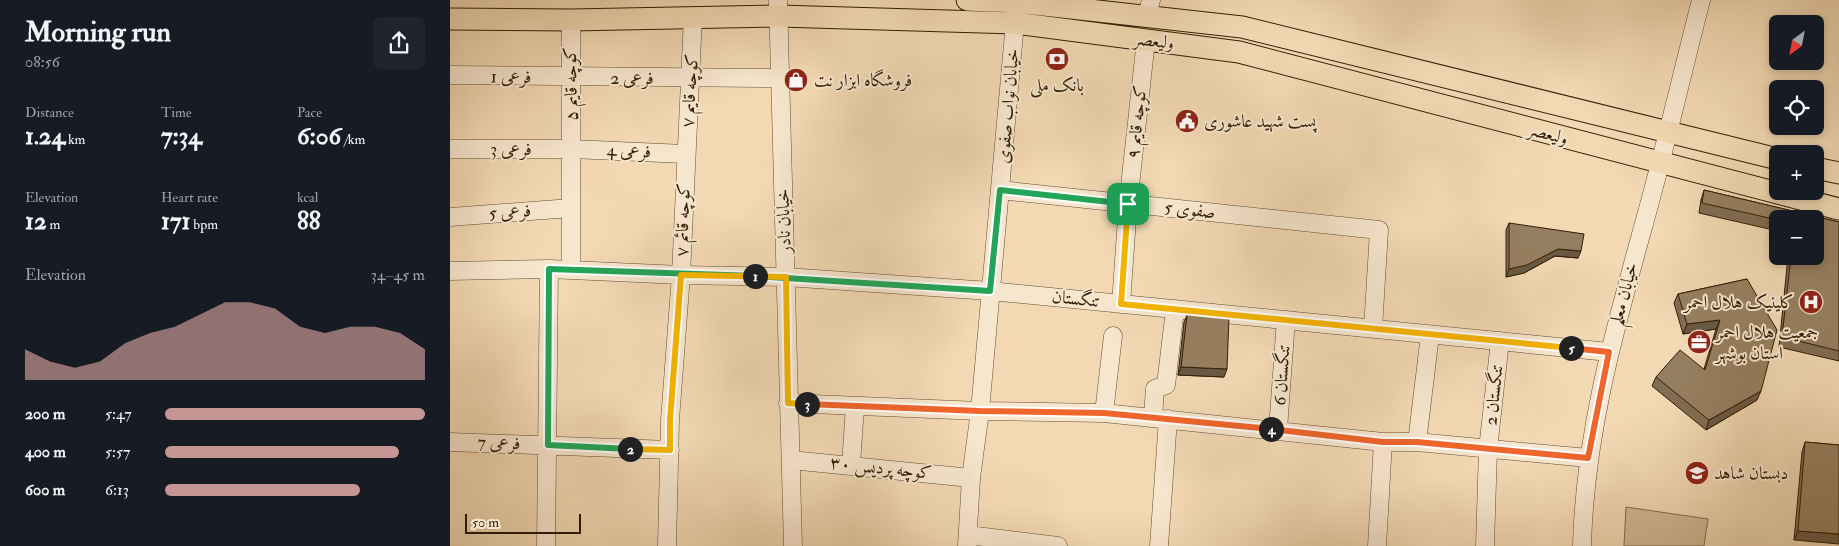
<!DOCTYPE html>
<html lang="en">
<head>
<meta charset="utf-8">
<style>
  :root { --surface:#171b24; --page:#20242c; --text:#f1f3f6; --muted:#9ea1a6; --accent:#c59692 }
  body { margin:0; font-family:"IM FELL Double Pica",Amiri,serif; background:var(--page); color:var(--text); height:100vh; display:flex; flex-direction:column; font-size:19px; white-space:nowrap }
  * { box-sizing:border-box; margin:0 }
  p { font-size:16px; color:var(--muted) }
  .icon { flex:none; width:28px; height:28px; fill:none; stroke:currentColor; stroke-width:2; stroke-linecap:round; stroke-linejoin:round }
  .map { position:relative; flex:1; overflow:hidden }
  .panel { display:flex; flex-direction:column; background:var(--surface); width:450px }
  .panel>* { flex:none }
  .needle { width:32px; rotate:212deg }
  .controls { position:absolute; left:1319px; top:15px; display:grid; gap:10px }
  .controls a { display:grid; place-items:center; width:55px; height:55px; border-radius:8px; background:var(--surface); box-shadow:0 2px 8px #0003; font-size:25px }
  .scale { position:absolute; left:15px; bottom:12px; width:116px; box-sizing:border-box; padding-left:5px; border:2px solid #321e05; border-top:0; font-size:14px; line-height:18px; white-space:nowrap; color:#321e05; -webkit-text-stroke:4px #f7e6ce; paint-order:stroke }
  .pin { position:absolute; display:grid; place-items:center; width:42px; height:42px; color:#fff; margin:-21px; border-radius:10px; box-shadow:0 2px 8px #0006 }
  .km { position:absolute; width:25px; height:25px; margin:-12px; border-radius:50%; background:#222; color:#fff; font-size:14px; line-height:25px; text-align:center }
  .round { display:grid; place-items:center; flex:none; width:52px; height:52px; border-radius:8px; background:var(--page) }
  .head { display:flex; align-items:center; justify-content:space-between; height:85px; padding:0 25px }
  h1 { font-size:28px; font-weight:700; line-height:38px }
  .figures { display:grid; grid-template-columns:repeat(3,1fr); gap:8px; height:85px; padding:5px 25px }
  .figures div { display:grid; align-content:center }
  .figures b { font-size:25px; font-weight:700 }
  .figures small { font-size:14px; font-weight:400 }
  .figures p { font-size:14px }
  .chart { height:140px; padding:10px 25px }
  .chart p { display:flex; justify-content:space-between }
  .chart svg { width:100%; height:90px; margin-top:5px; fill:var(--accent); opacity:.7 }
  ul { padding:0 25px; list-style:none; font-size:16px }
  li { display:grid; grid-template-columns:80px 60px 1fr; align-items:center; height:38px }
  li i { height:12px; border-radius:6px; background:var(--accent) }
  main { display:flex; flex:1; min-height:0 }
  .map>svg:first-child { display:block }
  .green { fill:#d1b996; stroke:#826c4e }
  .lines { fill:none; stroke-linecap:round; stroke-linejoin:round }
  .minor-casing { stroke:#624d31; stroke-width:19 }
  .major-casing { stroke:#321e05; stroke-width:23 }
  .minor { stroke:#f7e6ce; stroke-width:18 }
  .major { stroke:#f2d9b4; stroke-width:21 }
  .wall { fill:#816d53; stroke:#321e05 }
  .shaded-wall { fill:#695943; stroke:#321e05 }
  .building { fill:#967f60; stroke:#321e05 }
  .split-1-casing { stroke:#fff; stroke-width:10 }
  .split-2-casing { stroke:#fff; stroke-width:10 }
  .split-3-casing { stroke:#fff; stroke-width:10 }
  .split-4-casing { stroke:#fff; stroke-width:10 }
  .split-5-casing { stroke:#fff; stroke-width:10 }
  .split-6-casing { stroke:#fff; stroke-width:10 }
  .split-1 { stroke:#22a559; stroke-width:6 }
  .split-2 { stroke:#22a559; stroke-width:6 }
  .split-3 { stroke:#f5b400; stroke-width:6 }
  .split-4 { stroke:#f0652b; stroke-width:6 }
  .split-5 { stroke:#f0652b; stroke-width:6 }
  .split-6 { stroke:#f5b400; stroke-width:6 }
  .labels { text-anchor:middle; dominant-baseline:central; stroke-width:4; stroke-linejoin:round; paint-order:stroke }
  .street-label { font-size:18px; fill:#321e05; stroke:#f7e6ce }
  .poi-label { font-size:18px; fill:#321e05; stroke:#f7e6ce; text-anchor:start }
</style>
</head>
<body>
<main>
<section class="panel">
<div class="head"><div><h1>Morning run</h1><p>08:56</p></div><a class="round"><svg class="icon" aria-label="share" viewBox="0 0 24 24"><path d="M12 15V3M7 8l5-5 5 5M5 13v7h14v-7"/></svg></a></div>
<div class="figures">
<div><p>Distance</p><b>1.24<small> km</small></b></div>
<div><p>Time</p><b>7:34</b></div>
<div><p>Pace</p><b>6:06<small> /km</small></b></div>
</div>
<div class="figures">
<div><p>Elevation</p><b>12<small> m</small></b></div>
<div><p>Heart rate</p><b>171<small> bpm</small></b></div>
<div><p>kcal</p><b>88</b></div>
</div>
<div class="chart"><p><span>Elevation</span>34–45 m</p>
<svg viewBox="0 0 160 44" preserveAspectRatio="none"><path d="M0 44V29L10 35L20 38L30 35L40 26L50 21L60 18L70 12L80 6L90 6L100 9L110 18L120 21L130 18L140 18L150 21L160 29V44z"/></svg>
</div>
<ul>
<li><b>200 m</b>5:47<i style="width:100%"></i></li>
<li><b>400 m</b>5:57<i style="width:90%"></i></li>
<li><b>600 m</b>6:13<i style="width:75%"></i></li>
</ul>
</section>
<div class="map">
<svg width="1389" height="546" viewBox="0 0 1389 546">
  <rect width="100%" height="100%" fill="#f2d9b4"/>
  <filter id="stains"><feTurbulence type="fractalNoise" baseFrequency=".004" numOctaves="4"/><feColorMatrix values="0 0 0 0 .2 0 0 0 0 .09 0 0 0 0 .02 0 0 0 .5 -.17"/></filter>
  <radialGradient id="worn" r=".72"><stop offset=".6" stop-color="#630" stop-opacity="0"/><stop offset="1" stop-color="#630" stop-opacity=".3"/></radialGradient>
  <path class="green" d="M1176 507 1258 519 1254 546H1174Z"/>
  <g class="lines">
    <g class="minor-casing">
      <path id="minor" d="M328 0 343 546
        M697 16 701 0
        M121 20V269
        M0 75 320 78
        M0 149H122L235 154
        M550 190 929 230 923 329
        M0 217 121 208
        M0 271 99 269 231 275 336 277 540 291 1159 352
        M671 304 678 204 696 40
        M338 403 530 411 654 413 933 442H967L1138 458
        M654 413 663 336
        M703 417 705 389 716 385 725 309
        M828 429 836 320
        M0 442 220 450
        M967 442 980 335
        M341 460 521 478
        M401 465 405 406
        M518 535 608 546
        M96 546 99 269
        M217 546 220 420 231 275 243 17
        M517 546 521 478 530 411 566 11
        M709 546 718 419
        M927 546 933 442
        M1035 546 1038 449 1050 341
        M1132 546C1135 428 1167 322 1198 209 1217 140 1233 70 1251 0"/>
    </g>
    <g class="major-casing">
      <path id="major" d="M517 0 567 2 792 27 1328 159
        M0 19 121 20 329 16 565 23 789 52 1389 209
        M1365 168 1389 173"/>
    </g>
    <use href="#minor" class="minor"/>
    <use href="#major" class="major"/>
  </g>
  <path class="wall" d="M1254 190 1389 222V361L1329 347 1338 256H1365V219H1328V231L1249 213 1251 200Z
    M1059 223 1128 258 1105 256 1074 273 1056 277V230Z
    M1297 279 1307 400 1256 430 1202 386 1206 377 1254 369 1266 329 1233 334 1224 303 1228 294Z
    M737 315 774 377 728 375 734 322Z
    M1355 442 1389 445 1344 540 1352 452Z"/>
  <path class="shaded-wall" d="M1108 249 1131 251 1128 258 1105 256 1074 273 1056 277 1059 269Z
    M1270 320 1266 329 1233 334 1237 324Z
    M731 367 777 369 774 377 728 375Z
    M1311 391 1307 400 1256 430 1259 420Z
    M1348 531 1389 534V544L1344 540Z"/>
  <path class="building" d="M1254 190 1389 222V351L1332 337 1341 256H1365V219H1328V220L1252 203Z
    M1059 223 1134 234 1131 251 1108 249 1077 265 1059 269Z
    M1297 279 1327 330 1311 391 1259 420 1206 377 1230 350 1255 370 1270 320 1237 324 1228 294Z
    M737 315 779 317 777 369 731 367Z
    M1355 442 1389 445V534L1348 531Z"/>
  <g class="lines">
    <g class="split-1-casing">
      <path id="split-1" d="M305 276 540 291 550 190 678 204"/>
    </g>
    <g class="split-2-casing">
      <path id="split-2" d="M180 449 98 445 99 269 305 276"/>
    </g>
    <g class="split-3-casing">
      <path id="split-3" d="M180 449 220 450V420L231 275 336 277 338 403 357 404"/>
    </g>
    <g class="split-4-casing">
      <path id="split-4" d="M357 404 530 411 654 413 821 429"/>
    </g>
    <g class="split-5-casing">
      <path id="split-5" d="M821 429 933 442H967L1138 458 1159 352 1121 348"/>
    </g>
    <g class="split-6-casing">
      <path id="split-6" d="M678 204 671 304 1121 348"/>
    </g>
    <use href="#split-1" class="split-1"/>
    <use href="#split-2" class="split-2"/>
    <use href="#split-3" class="split-3"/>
    <use href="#split-4" class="split-4"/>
    <use href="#split-5" class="split-5"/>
    <use href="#split-6" class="split-6"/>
  </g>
  <defs>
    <g id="bank-disc" transform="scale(1.25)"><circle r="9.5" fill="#8f2418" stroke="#f7e6ce"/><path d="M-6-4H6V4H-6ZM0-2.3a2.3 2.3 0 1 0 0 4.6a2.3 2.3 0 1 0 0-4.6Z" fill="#fff"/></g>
    <g id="shop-disc" transform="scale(1.25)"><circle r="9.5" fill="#8f2418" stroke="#f7e6ce"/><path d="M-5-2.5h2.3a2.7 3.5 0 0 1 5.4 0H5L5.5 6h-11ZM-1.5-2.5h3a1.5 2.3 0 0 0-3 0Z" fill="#fff"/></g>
    <g id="civic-disc" transform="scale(1.25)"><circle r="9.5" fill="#8f2418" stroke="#f7e6ce"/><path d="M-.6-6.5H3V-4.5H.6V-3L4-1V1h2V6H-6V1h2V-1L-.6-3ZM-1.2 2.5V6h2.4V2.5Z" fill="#fff"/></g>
    <g id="hospital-disc" transform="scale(1.25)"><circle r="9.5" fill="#8f2418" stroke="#f7e6ce"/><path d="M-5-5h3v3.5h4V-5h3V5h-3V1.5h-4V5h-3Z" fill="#fff"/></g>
    <g id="office-disc" transform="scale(1.25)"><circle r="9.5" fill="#8f2418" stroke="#f7e6ce"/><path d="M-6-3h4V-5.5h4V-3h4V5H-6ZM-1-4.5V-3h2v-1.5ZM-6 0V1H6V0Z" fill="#fff"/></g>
    <g id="school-disc" transform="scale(1.25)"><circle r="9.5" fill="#8f2418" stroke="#f7e6ce"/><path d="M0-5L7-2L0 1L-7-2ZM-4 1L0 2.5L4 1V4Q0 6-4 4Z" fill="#fff"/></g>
  </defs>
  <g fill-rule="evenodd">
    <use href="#bank-disc" x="607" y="59"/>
    <use href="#shop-disc" x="346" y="80"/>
    <use href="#civic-disc" x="737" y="121"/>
    <use href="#hospital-disc" x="1361" y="302"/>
    <use href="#office-disc" x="1249" y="342"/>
    <use href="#school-disc" x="1247" y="473"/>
  </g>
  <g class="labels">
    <g class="street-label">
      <text transform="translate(704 41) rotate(7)">ولیعصر</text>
      <text transform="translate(61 77) rotate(1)">فرعی 1</text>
      <text x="182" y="78">فرعی 2</text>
      <text transform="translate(121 84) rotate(-91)">کوچه قایم ۵</text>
      <text transform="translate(240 91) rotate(-86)">کوچه قایم ۷</text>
      <text transform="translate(558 106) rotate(-85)">خیابان نواب صفوی</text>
      <text transform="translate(687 122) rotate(-84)">کوچه قایم ۹</text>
      <text transform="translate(1098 134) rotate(15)">ولیعصر</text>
      <text x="61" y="149">فرعی 3</text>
      <text transform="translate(179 151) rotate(3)">فرعی 4</text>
      <text transform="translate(740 210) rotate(6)">صفوی 5</text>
      <text transform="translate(60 212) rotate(-4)">فرعی 5</text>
      <text transform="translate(233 220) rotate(-88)">کوچه قائم ۷</text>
      <text transform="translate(334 221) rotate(-92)">خیابان نادر</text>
      <text transform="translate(1174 294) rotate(-75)">خیابان معلم</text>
      <text transform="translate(626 299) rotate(6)">تنگستان</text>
      <text transform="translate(832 375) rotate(-86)">تنگستان 6</text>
      <text transform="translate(1044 395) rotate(-84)">تنگستان 2</text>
      <text transform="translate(49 443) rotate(2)">فرعی 7</text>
      <text transform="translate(431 468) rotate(6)">کوچه پردیس ۳۰</text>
    </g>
    <g class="poi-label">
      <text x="364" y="80">فروشگاه ابزار نت</text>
      <text x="607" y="85" text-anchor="middle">بانک ملی</text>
      <text x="754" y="121">پست شهید عاشوری</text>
      <text x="1344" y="302" text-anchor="end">کلینیک هلال احمر</text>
      <text x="1266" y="332">جمعیت هلال احمر<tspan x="1266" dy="21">استان بوشهر</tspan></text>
      <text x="1264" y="473">دبستان شاهد</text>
    </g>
  </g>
  <rect width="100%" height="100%" filter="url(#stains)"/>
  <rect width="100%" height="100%" fill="url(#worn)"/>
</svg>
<div class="controls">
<a><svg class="needle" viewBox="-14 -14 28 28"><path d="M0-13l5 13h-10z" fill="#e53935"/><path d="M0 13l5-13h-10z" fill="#9ea1a6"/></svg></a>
<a><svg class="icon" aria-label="locate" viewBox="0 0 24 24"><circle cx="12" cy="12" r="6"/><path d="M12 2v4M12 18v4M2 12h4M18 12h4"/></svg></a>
<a>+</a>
<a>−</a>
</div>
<div class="scale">50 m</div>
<div class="pin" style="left:678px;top:204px;background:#1e9e55"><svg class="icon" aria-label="arrive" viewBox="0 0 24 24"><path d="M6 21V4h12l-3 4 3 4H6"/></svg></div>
<b class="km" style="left:305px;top:276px">1</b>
<b class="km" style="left:180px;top:449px">2</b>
<b class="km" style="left:357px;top:404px">3</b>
<b class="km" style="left:821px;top:429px">4</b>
<b class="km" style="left:1121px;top:348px">5</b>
</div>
</main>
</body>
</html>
